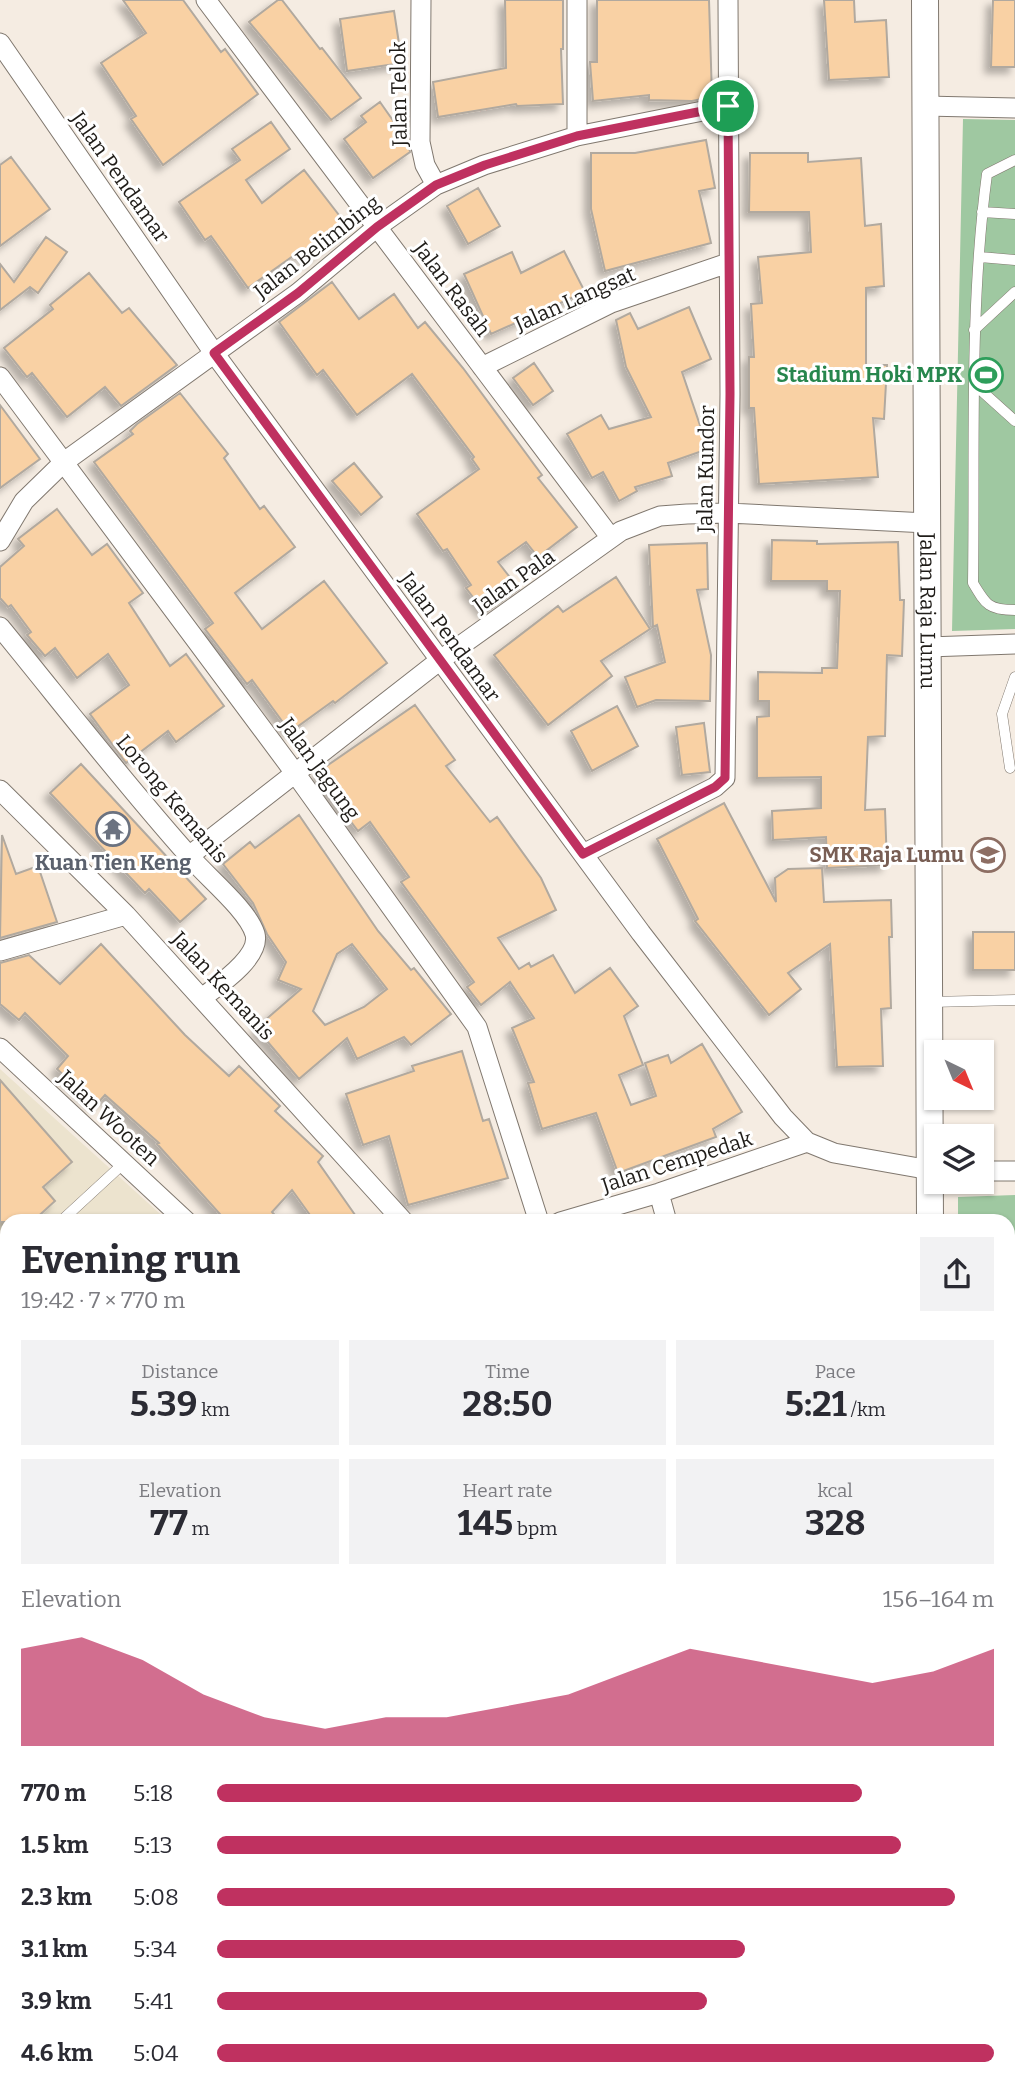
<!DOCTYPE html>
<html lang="en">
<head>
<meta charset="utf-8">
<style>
  :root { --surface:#fff; --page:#f2f2f3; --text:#2b2b33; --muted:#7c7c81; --accent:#bf3160 }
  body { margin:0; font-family:Bitter,serif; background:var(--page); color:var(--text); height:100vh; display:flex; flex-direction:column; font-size:26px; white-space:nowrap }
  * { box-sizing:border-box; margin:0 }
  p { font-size:23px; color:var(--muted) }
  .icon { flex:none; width:38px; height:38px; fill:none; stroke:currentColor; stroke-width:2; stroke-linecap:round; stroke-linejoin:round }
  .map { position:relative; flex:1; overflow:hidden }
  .panel { position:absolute; left:0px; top:1214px; width:1015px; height:884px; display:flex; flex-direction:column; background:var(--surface); border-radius:21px 21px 0 0; box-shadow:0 2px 5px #0004 }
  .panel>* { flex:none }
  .needle { width:46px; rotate:137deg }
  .fabs { position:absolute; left:924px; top:1040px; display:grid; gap:14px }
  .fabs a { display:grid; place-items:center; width:70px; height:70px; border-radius:0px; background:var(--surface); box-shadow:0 2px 5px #0004; font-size:35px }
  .pin { position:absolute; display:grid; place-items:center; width:60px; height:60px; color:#fff; margin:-30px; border:4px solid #fff; border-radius:50%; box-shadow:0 2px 7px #0007 }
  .round { display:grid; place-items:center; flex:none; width:74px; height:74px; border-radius:0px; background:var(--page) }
  .headline { display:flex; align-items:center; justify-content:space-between; height:119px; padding:0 21px }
  h1 { font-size:38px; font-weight:700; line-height:52px }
  .stats { display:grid; grid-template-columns:repeat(3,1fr); gap:10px; height:119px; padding:7px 21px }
  .stats div { display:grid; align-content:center; border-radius:0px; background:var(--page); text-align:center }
  .stats b { font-size:35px; font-weight:700 }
  .stats small { font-size:19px; font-weight:400 }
  .stats p { font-size:19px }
  .chart { height:196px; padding:14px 21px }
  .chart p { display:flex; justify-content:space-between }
  .chart svg { width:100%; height:126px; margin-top:7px; fill:var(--accent); opacity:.7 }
  ul { padding:0 21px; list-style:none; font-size:23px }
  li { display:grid; grid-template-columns:112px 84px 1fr; align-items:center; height:52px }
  li i { height:18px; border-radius:9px; background:var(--accent) }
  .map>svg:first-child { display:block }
  .industrial { fill:#ece3ce }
  .green { fill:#9fc8a1 }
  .building { fill:#f9d1a4; stroke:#b1a99f; stroke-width:2; fill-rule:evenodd; filter:url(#shadow) }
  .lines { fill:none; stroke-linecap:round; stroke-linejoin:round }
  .lane-casing { stroke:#80786f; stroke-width:11 }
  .street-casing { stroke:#80786f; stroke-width:21 }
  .secondary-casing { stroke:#80786f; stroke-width:28 }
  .lane { stroke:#fff; stroke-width:10 }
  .street { stroke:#fff; stroke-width:19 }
  .secondary { stroke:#fff; stroke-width:26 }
  .route-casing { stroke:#fff; stroke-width:14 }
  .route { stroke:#bf3160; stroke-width:9 }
  .labels { text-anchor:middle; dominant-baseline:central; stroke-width:6; stroke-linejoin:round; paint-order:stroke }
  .street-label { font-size:21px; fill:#1f1c18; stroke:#fff }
  .leisure-label { font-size:21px; font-weight:bold; fill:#27864d; stroke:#fff; text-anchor:end }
  .education-label { font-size:21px; font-weight:bold; fill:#785e54; stroke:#fff; text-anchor:end }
  .worship-label { font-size:21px; font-weight:bold; fill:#5b616d; stroke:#fff }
</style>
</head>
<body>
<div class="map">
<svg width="1015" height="2098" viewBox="0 0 1015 2098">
  <defs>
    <filter id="shadow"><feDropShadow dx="-6" dy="6" stdDeviation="3.5" flood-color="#0004"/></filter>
  </defs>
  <rect width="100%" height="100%" fill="#f5ece2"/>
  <path class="industrial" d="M0 1069 168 1221 7 1222V2091H906V2098H0Z"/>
  <path class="green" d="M963 119 1015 120V629L952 631Z
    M1015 1195V2048L1008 2050V1222L958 1221V1197Z"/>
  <path class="building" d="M123 0H183L221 52 225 49 258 94 163 165 131 119 136 116 101 63 146 33Z
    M278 0H282L320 49 322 48 361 98 331 120 249 22Z
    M505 0H563V49H561L563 104 517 106 516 104 438 117 433 82 506 68Z
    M597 0H709L712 97 692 101 649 100V95L593 101 590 62H597Z
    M824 0H854L855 22 886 20 889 77 829 80Z
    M993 0H1015V67H991Z
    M394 11 402 63 347 71 340 19Z
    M380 102 408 142 410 152 373 178 344 139 366 122 361 116Z
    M271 122 290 149 246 180 262 203 304 170 349 228 308 261 300 251 248 288 211 236 205 240 179 202 240 160 232 149Z
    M706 140 715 188 699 191 711 243 605 271 591 209V153H635Z
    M750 153H808V162L861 158 865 226 881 224 884 286 866 288V365H887L884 419 873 418 878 477 759 484 754 408H749V357H754L751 304 762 303 758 257 811 252 809 212H749Z
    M11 157 50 209 0 246V165Z
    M478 188 500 226 468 244 447 206Z
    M46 237 67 252 38 293 30 287 0 310V264L14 282Z
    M564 251 585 292 491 334 464 274 512 252 521 273Z
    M89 273 122 313 129 308 177 365 121 406 105 387 67 417 32 373 27 377 4 348 53 309 50 305Z
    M332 282 359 319 394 294 418 328 425 322 463 368 542 475 538 478 577 527 538 557 526 542 498 562 519 589 485 613 466 588 471 585 447 549 443 551 417 514 479 469 472 459 474 457 412 374 357 415 323 370 317 375 279 322Z
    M689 307 711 359 682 372 708 449 668 463 672 476 635 487 637 491 619 501 603 472 592 478 567 434 601 415 609 429 651 417 626 367 616 320 630 313 638 329Z
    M534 363 553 391 533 405 513 378Z
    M180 393 228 454 224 458 260 509 264 506 295 547 235 593 262 629 324 581 387 663 335 703 333 701 290 732 252 680 247 684 205 629 213 623 94 462 133 434 130 431 137 424Z
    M0 405 40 459 0 488Z
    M354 463 382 497 361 515 332 481Z
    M57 509 92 555 107 544 143 593 129 603 170 666 186 654 224 706 176 742 168 731 126 763 90 714 129 685 108 654 77 678 55 648 45 656 27 635 31 632 11 605 8 607 0 598V567L24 546 18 539Z
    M772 540 817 541V544L898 542 900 600H904L902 656 887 655 885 736 868 737 865 810 885 809 887 865 827 868 826 837 773 840 772 811 821 808V777L757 778V717L769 716V701H758V672L822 673V668H837L840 591H827V581H771Z
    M707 543 708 589 697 590 711 655 710 701 656 700 637 707 625 677 665 662 657 625 653 627 649 545Z
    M616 577 650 629 601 661 612 676 548 725 494 655 558 606 563 612Z
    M415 705 455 760 446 766 490 822 497 817 541 878 556 910 498 938 519 969 529 963 531 967 553 955 575 993 610 968 638 1006 624 1016 643 1065 619 1075 631 1105 656 1096 645 1063 668 1055 671 1063 702 1044 742 1112 713 1129 716 1137 618 1173 596 1113 542 1129 528 1083 534 1082 512 1028 534 1018 510 982 481 1005 467 987 474 982 401 882 409 877 370 822 358 831 315 774Z
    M617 706 638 746 592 771 571 731Z
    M704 723 710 772 682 775 676 727Z
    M81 764 206 899 180 922 149 889 145 893 50 793Z
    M724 803 776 902 775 878 788 869 822 868 824 902 891 900 892 937H889L891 1008 881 1009 883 1066 837 1067 830 944 788 973 801 989 769 1015 695 921 698 919 657 839Z
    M299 815 378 931 411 970 414 968 451 1014 411 1045 404 1037 357 1059 347 1038 299 1079 256 1028 301 989 278 980 286 962 267 934 253 903 223 864 250 842 255 848ZM352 944 387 989 364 1007 325 1025 313 1011 337 954Z
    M2 835 16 874 38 866 57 922 0 938Z
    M973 932H1015V970H973Z
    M101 944 185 1035 229 1076 239 1066 280 1106 275 1111 323 1156 318 1162 360 1222H315L292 1190 272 1212 281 1222H227L157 1144 159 1143 105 1095 96 1105 57 1069 68 1056 25 1013 19 1020 0 1004V963L29 955 60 984Z
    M462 1051 483 1121 489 1119 508 1178 408 1205 389 1136 363 1145 346 1094 414 1071 412 1066Z
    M0 1080 72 1162 43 1187 55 1201 32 1222H0Z"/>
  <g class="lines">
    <g class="lane-casing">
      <path id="lane" d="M1015 160 987 174C969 309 975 447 973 583 986 605 989 610 1015 610
        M982 212 1015 214
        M980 257 1015 260
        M974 330 1015 292
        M975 385 1015 421
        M1010 768 1002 714 1015 677
        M930 1002 1015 1000
        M60 1222 124 1163
        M0 1277 7 1270
        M0 1345 7 1351
        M0 1751 7 1745
        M0 1783 7 1792"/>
    </g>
    <g class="street-casing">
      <path id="street" d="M206 0 611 538
        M421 0 420 142 425 165 436 185
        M0 43 214 353 641 933 783 1117 807 1142 834 1153 936 1171
        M925 106 1015 108
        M577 136V0
        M482 367 611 303 728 263
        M0 377 295 773 477 1027 539 1222
        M0 541 24 501 64 462 298 293 377 227 436 185 484 165 577 136 728 106
        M0 627C63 704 124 783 190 857 207 877 248 910 255 934 261 957 219 985 203 997
        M928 647 1015 644
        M0 790 126 915 404 1222
        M583 854 715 787 725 778 730 394 728 0
        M189 856 439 661 621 531 660 516 687 514 728 513 927 523
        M0 951 126 915
        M0 1048 187 1222
        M982 1171H1015
        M659 1193 667 1222
        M560 1222 659 1193 807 1142
        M59 2098 67 2091"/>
    </g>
    <g class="secondary-casing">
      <g id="secondary">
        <path id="s1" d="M925 0 930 1222"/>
        <path d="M1008 2069 1015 2065"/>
        <path d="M931 2091 933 2098"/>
        <path d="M963 2098 974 2091"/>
        <path d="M1012 2098 1015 2096"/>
      </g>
    </g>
    <use href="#lane" class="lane"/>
    <use href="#street" class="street"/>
    <use href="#secondary" class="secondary"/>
  </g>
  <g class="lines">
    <g class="route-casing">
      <path id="route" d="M728 106 730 394 725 778 715 787 583 854 214 353 298 293 377 227 436 185 485 165 577 136Z"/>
    </g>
    <use href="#route" class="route"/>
  </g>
  <defs>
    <g id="stadium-ring" transform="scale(1.75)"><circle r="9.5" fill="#fff" stroke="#2e9e5b" stroke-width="1.5"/><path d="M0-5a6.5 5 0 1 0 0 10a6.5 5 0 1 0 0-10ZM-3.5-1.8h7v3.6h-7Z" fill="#2e9e5b"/></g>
    <g id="temple-ring" transform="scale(1.75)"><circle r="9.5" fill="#fff" stroke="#6b7280" stroke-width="1.5"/><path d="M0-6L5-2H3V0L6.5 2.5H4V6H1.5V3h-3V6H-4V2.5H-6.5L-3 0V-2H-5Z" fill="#6b7280"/></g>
    <g id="school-ring" transform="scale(1.75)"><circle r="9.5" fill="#fff" stroke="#8d6e63" stroke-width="1.5"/><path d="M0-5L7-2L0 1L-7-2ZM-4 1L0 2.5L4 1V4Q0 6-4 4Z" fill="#8d6e63"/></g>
  </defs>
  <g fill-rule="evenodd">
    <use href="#stadium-ring" x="986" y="375"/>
    <use href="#temple-ring" x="113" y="829"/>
    <use href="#school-ring" x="988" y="855"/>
  </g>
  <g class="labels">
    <g class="street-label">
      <text transform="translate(399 94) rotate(-91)">Jalan Telok</text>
      <text transform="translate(120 177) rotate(55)">Jalan Pendamar</text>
      <text transform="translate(317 247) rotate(-38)">Jalan Belimbing</text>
      <text transform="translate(452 289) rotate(53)">Jalan Rasah</text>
      <text transform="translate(575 299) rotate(-24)">Jalan Langsat</text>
      <text transform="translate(706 469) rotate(-89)">Jalan Kundor</text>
      <text transform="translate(514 581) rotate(-35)">Jalan Pala</text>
      <text stroke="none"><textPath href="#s1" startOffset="611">Jalan Raja Lumu</textPath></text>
      <text transform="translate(450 637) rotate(54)">Jalan Pendamar</text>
      <text transform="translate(320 769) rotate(54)">Jalan Jagung</text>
      <text transform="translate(172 799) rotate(50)">Lorong Kemanis</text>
      <text transform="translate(223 986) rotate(47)">Jalan Kemanis</text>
      <text transform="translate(109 1118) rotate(43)">Jalan Wooten</text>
      <text transform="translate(677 1162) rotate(-18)">Jalan Cempedak</text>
    </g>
    <g class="leisure-label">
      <text x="962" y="375">Stadium Hoki MPK</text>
    </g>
    <g class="education-label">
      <text x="964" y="855">SMK Raja Lumu</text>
    </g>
    <g class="worship-label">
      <text x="113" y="863">Kuan Tien Keng</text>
    </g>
  </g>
</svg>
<div class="fabs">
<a><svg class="needle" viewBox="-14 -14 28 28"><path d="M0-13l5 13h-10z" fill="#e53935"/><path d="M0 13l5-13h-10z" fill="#7c7c81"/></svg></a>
<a><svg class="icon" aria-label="layers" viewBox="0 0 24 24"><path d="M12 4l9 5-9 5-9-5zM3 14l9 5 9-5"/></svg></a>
</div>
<div class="pin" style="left:728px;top:106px;background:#1e9e55"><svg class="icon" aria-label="arrive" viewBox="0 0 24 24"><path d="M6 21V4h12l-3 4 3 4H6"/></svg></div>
<section class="panel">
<div class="headline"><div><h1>Evening run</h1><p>19:42 · 7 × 770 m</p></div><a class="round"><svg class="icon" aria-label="share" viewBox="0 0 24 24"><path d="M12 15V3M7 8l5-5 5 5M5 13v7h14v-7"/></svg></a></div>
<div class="stats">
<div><p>Distance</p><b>5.39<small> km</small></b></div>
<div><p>Time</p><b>28:50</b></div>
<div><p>Pace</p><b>5:21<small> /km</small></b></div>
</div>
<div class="stats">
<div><p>Elevation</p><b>77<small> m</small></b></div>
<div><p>Heart rate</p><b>145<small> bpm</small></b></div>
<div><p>kcal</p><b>328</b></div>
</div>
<div class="chart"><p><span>Elevation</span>156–164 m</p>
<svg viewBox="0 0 160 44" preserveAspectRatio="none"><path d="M0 44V10L10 6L20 14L30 26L40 34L50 38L60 34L70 34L80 30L90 26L100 18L110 10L120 14L130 18L140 22L150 18L160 10V44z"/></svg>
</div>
<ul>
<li><b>770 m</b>5:18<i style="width:83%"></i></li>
<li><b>1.5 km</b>5:13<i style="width:88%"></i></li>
<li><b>2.3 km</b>5:08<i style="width:95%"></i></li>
<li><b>3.1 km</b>5:34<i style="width:68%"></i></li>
<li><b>3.9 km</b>5:41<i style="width:63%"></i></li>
<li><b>4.6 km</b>5:04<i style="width:100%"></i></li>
</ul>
</section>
</div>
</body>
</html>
